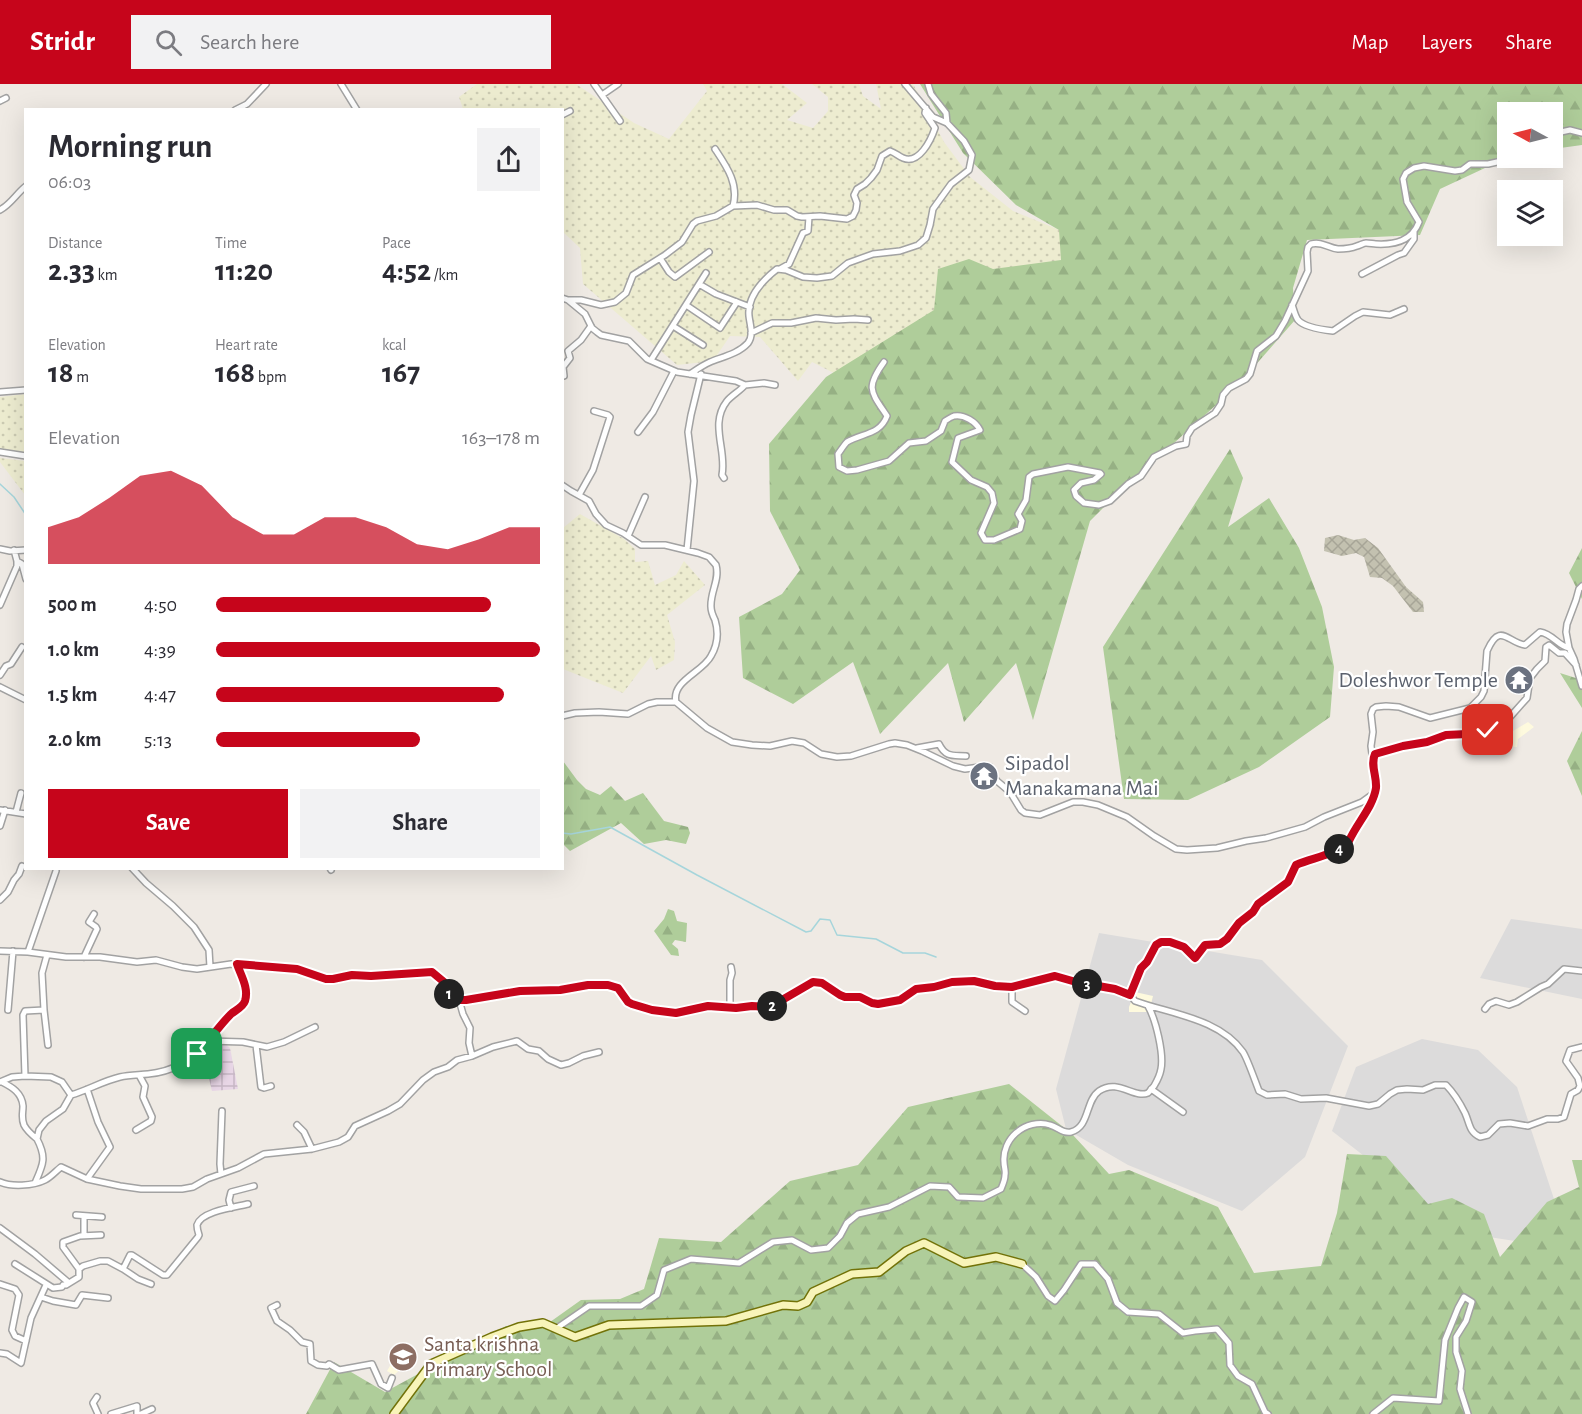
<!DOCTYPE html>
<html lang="en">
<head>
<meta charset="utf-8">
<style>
  :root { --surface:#fff; --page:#f2f2f3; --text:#2b2b33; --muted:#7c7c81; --accent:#c6051b }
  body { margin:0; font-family:"Alegreya Sans",sans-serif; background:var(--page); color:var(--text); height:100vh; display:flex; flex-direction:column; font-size:22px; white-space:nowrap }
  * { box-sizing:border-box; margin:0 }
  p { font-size:20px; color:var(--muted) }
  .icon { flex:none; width:33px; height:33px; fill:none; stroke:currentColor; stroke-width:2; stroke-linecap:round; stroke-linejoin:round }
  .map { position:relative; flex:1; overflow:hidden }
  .panel { position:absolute; left:24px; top:24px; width:540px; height:762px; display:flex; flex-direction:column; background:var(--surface); border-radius:0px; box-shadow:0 6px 24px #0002 }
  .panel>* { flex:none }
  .needle { width:39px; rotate:277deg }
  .controls { position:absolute; left:1497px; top:18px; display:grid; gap:12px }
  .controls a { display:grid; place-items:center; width:66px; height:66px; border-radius:0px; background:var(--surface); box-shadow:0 6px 24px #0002; font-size:30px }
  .pin { position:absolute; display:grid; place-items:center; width:51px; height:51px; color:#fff; margin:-26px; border-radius:12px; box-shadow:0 3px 9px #0006 }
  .km { position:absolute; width:30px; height:30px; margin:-15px; border-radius:50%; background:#222; color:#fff; font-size:16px; line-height:30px; text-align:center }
  .round { display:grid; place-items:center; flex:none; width:63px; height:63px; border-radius:0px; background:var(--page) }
  .summary { display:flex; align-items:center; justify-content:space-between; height:102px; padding:0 24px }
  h1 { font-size:33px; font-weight:700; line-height:45px }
  .stats { display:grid; grid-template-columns:repeat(3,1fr); gap:9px; height:102px; padding:6px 24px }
  .stats div { display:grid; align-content:center }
  .stats b { font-size:30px; font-weight:700 }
  .stats small { font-size:16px; font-weight:400 }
  .stats p { font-size:16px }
  .chart { height:168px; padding:12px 24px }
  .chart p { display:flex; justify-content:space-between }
  .chart svg { width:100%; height:108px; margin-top:6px; fill:var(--accent); opacity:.7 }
  .action { display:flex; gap:12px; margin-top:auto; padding:12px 24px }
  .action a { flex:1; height:69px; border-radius:0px; background:var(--accent); color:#fff; font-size:24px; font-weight:700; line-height:69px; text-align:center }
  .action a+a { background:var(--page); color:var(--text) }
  ul { padding:0 24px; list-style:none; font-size:20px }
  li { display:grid; grid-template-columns:96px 72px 1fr; align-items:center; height:45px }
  li i { height:15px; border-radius:8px; background:var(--accent) }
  header { display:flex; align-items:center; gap:36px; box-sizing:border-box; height:84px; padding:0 30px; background:var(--accent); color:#fff }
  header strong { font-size:28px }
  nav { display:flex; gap:33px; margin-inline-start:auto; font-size:21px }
  .search { width:420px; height:54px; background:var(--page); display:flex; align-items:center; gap:15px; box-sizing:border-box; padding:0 21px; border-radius:0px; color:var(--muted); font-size:22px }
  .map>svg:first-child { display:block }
  .residential { fill:#dcdbdb }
  .industrial { fill:url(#industrial-grid) }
  .education { fill:#fefade }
  .construction { fill:url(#construction-cross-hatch) }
  .farmland { fill:url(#farmland-dots) }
  .forest { fill:url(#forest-firs) }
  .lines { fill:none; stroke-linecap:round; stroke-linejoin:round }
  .stream { stroke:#a6d5db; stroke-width:1.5 }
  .street-casing { stroke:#a2a2a2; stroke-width:8 }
  .secondary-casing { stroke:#727208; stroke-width:10 }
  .street { stroke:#fff; stroke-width:5 }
  .secondary { stroke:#f8f4b9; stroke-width:7 }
  .route-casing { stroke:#fff; stroke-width:12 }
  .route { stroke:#c6051b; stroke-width:8 }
  .labels { text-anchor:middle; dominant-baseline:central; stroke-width:4.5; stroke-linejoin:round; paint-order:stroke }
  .worship-label { font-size:22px; fill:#5b616d; stroke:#fff; text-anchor:end }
  .education-label { font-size:22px; fill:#785e54; stroke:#fff; text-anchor:start }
</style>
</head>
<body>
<header>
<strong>Stridr</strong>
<div class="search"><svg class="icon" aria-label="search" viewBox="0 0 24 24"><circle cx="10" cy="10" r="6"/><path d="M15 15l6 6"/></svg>Search here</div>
<nav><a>Map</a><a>Layers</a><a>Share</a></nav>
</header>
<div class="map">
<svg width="1582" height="1330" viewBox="0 0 1582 1330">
  <defs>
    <pattern id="industrial-grid" width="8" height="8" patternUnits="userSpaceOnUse" patternTransform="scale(1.5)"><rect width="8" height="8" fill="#e8d6e6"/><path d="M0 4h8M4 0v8" fill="none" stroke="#c7b7c5"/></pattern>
    <pattern id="construction-cross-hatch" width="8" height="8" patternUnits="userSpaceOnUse" patternTransform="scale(1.5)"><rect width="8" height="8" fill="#c3c1b0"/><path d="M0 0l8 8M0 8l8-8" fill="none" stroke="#a7a597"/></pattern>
    <pattern id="farmland-dots" width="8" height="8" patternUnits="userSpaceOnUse" patternTransform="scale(1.5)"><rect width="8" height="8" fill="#edecd0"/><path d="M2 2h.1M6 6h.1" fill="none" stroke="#cbcab2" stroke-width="1.8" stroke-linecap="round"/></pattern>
    <pattern id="forest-firs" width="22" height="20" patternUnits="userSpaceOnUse" patternTransform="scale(1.5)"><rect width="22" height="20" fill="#afcd9a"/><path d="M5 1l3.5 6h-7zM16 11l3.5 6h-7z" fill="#96b084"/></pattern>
  </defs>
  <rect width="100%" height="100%" fill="#efeae4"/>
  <path class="residential" d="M1511 835 1582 845V915L1480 894Z
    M1099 849 1262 876 1348 962 1305 1073 1242 1127 1128 1081 1066 1045 1056 1005Z
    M1422 955 1478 966 1517 1003 1556 1121 1515 1157 1463 1149 1332 1047 1356 983Z"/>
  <path class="industrial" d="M214 956H221L230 964 238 1005 212 1007 203 970Z"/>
  <path class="education" d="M1528 638 1534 643 1518 655 1517 663 1505 662 1502 656 1508 650Z
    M1135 908 1153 912 1149 928H1129V923Z
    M401 1263 412 1269 409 1278 394 1291 387 1287Z"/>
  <path class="construction" d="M1338 451 1354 456 1365 454 1378 464 1406 503 1423 518 1424 528H1413L1393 502 1382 494 1370 493 1364 473 1356 469 1342 472 1324 467 1325 454Z"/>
  <path class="farmland" d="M477 0H576L634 39 669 55 707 7 703 0H782L807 19 787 36 813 44 828 27V13L812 0H859L863 12 881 25 876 0H913L944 58 970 93 1013 127 1067 149 1066 183 946 226 854 299 812 278 798 297 760 253 730 252 713 277 677 281 583 200 580 164 563 148 562 26 463 25 459 13Z
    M25 310V369L0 368V313Z
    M0 374 25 377V411L0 378Z
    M580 430 624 455 635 465V478L648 477 655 501 676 491 684 477 705 501 667 531 675 558 674 576 656 586 651 572 623 609 563 585V444Z"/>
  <path class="forest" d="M920 0H1582V61L1553 65 1552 28H1508V74H1525L1485 84 1440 105 1420 151 1307 156 1293 204 1295 236 1237 302 1110 417 1090 437 1033 636 1016 579 964 638 948 579 880 650 853 578 793 620 743 594 739 533 782 510 800 486 770 427 769 360 826 293 934 226 938 185 969 175 993 185 1061 176 1059 146 1016 121 963 69Z
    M1230 365 1243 394 1228 443 1269 414 1299 464 1322 523 1334 583 1330 633 1259 683 1188 716 1124 715 1103 563Z
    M1582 464V515L1569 489Z
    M1560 589 1582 596V624Z
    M1582 647V712L1567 677Z
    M563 677 577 696 586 705 600 711 611 702 625 717 643 709 664 737 688 743 690 749 686 760 666 756 644 760 621 739 570 767 563 760Z
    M668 825 674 827 677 837 687 839 686 858 675 856 672 860 678 865 679 872 671 871 654 847 664 835Z
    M1009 1000 1072 1050 1109 1090 1129 1086 1218 1123 1254 1189 1321 1182 1337 1129 1347 1070 1386 1072 1428 1120 1452 1114 1484 1130 1500 1173 1547 1118 1579 1103 1572 1076H1582V1330H306L334 1278 385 1308 506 1242 543 1243 581 1216 620 1215 644 1205 659 1154 721 1158 790 1097 858 1081 908 1023Z"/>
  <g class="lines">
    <path class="stream" d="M0 400 14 413 26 431
      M562 749 571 750 610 743 697 791 806 848 811 847 820 835 830 836 837 851 876 855 903 869H925L936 873"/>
    <g class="street-casing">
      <path id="street" d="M341 0 357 26
        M594 0 620 37
        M928 0 931 10 946 29 947 39
        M602 11 618 0
        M0 17 6 14
        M235 26 247 20 266 0
        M562 31 570 27
        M1552 50 1570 46 1582 49
        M733 122 757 121 774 126H787L797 132 802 133 820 132 847 135 853 132 856 126 857 119 854 111 857 105 865 100 871 94 877 86 882 72 890 67C896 69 898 72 903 74 919 81 931 56 935 44L925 29 926 24
        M0 126C11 120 16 110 26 102
        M660 174 669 188 675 193 709 168
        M780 185 789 180 803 149 808 147 809 133
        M1362 190 1398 171 1404 169 1414 155V148
        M699 200 716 210 750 223
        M562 214 568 216 585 230 592 244 597 248 601 251 629 257 647 275 677 288 736 297 745 301C740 307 732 311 727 317 709 340 727 366 722 391L724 394
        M569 216H581L601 221 615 218 626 209 633 191 665 171 682 158 693 140 697 137 716 132 733 122C739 100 727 83 715 65
        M686 221 720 244 737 218
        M1292 221C1294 226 1295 232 1298 236 1304 243 1324 246 1333 247L1355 232 1363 228 1390 231 1404 225
        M673 242 703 261
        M751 249 772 239H791L816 234 836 236 854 235 868 236
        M651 276 706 189
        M884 278C865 304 871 308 887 332 880 351 862 349 847 358 844 361 841 366 838 370L839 383 847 387 857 386 889 377 909 359 926 357 941 347 945 337C948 335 951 333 954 332 964 330 976 338 980 346L958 354 952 378 971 396 987 403 992 409 994 419 981 449 985 456H994L1020 445 1022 437 1018 430 1026 416 1029 393 1033 390 1068 383 1100 389 1101 390 1094 396 1081 399 1074 406 1076 412 1084 419 1099 421 1110 417 1128 400 1141 392 1154 373 1176 362 1186 360 1187 352 1192 344 1215 329 1221 320 1223 311 1229 304 1246 295 1250 290 1257 267 1276 252 1285 237 1308 187 1307 168 1308 163 1311 160C1322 157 1328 164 1338 165 1345 165 1352 164 1357 162 1361 161 1363 159 1366 159 1370 159 1373 160 1376 160 1395 161 1412 157 1419 138L1407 118 1403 95 1406 89 1414 84 1424 82 1455 87 1462 86 1470 80H1488L1515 74
        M690 290C696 286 703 281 710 278 722 273 738 270 748 259 754 251 750 241 749 232 747 213 763 196 777 185L786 186 803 193 817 194 832 192 848 179 873 170 900 167 918 161 926 154 930 141 933 125 951 100 969 86 972 71 964 57 947 39 933 33 905 0
        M564 292 563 283 570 274 568 267 581 256 591 242
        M745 301 764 299 775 301
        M0 308 26 306
        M638 348 653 328 674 287
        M0 368 26 372
        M562 401 571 407 589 417 596 430 606 441 623 449 641 461H665L698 469 709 473 716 481C720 496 710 508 711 523 711 527 713 532 715 536 719 549 718 560 711 572 703 588 671 597 676 618
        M579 411 593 386 610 333 608 331 594 327
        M628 452 645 413
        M0 465 10 467 26 466
        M687 466 694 397 688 348 691 331 701 290
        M17 477 22 480 26 495
        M1582 502 1579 505 1576 516 1567 540 1566 548 1569 564 1574 575 1582 602
        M0 521 17 482V477L14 466
        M0 591 6 582 11 580 22 563
        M0 603 26 616
        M562 632 575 629 599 628 628 630 648 620 657 618H676L707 644 732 658 752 661 770 662 792 657 804 659 821 670 837 673 851 672 889 660 895 659 907 661 922 667 953 682 965 685 980 683 987 684 997 697 1010 708 1021 726 1025 729 1040 731 1073 718H1083L1098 721 1127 733 1154 752 1176 765 1187 766 1217 764 1246 757 1266 754 1305 743 1324 733 1362 718 1373 710 1376 701 1371 662 1373 648 1371 630 1373 625 1376 623 1386 622 1399 623 1430 634 1470 624 1481 613 1484 607 1487 567C1500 537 1508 559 1525 561L1540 548C1553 550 1558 562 1569 564
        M917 664 939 660C946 674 953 671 966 672
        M1374 673 1375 670 1403 662 1427 658 1446 651 1467 649 1488 646 1510 633 1527 614 1530 594 1537 585 1545 577 1546 563 1549 561 1559 569H1565L1576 581
        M0 726 26 730
        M16 728 21 709
        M0 742 5 726
        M132 784 146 799 173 822 194 843 209 866 210 883
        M330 784 331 786
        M0 816 8 808 14 796 19 790 22 782
        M0 867 28 868 66 873H100L137 878 156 876 182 883 197 885 231 880 289 884 326 895H333L352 891 371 892 432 888 444 898 451 912 459 916H466L521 907 560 906 588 901H608L618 904 629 918 632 920 652 926 676 929 708 922 736 924 752 922 770 923 813 898 822 899 840 911 860 913 872 919 878 920 900 916 916 905 934 903 952 898 974 897 995 902 1012 903 1055 892 1076 899 1120 907 1130 911 1135 917C1170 930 1219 934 1243 968 1248 976 1255 997 1259 1007L1267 1011 1285 1010 1301 1015 1326 1014 1369 1022 1378 1020 1390 1010 1397 1006 1407 1005 1423 1006 1435 1001H1446C1454 1009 1460 1019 1465 1029 1470 1040 1469 1048 1480 1053L1488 1051 1499 1040 1510 1039 1528 1042 1547 1035H1558L1564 1033 1571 1010 1578 1006 1580 1002 1578 994 1566 977 1570 966 1582 963
        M28 868 56 787
        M84 873 97 845 96 843 89 838 94 830
        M1012 903V918L1025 927
        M1130 911 1141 884 1147 878 1156 861 1161 858H1170L1183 863 1195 874 1205 861 1220 860 1227 855 1239 839 1253 828 1258 820 1288 798 1296 781C1314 773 1334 772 1349 757L1372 716 1374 710
        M459 916 463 930 470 944 469 959 472 972
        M730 923V896L732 889 731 883
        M1485 925 1489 920 1496 917 1509 921 1517 918 1541 903 1548 900 1564 885 1582 887
        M8 926 13 867
        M44 926 48 961
        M209 957 227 934 242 922 245 916 246 907 237 880
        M256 961 261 1003 264 1004 271 1002
        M25 992 23 931 25 927 44 926 42 889 47 871
        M0 998 12 993 25 992 51 993 62 998 71 1011C88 1006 103 997 120 993 129 991 139 991 148 990 173 988 193 975 209 957L243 958 267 963 284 958 315 943
        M2 998C12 1003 22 1009 23 1022 23 1029 21 1034 24 1041 27 1047 32 1051 37 1055
        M1151 1005 1183 1028
        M297 1041 304 1048 312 1065
        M136 1046 151 1037 152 1033 143 1013 145 1002 139 991
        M221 1090 220 1080 222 1027
        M87 1095 110 1063 98 1038 87 1005
        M0 1098C11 1103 33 1102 45 1096 51 1093 56 1087 61 1083L87 1095 120 1102 141 1105H182L193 1103 207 1095 238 1084 264 1070 312 1065 339 1058 348 1053 355 1042 388 1027 400 1020 423 996 434 988 448 983 457 976 472 972 493 963 517 957 528 965 539 967 548 975 561 981 569 979 583 972 599 968
        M35 1099C43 1081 47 1074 37 1055L39 1046 46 1037 63 1025 71 1011
        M231 1124 229 1116 231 1108 254 1102
        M76 1131 102 1133
        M84 1132V1151
        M0 1144 35 1170 69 1199
        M15 1180 53 1204 62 1203 63 1201H66L79 1193V1185L83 1182 100 1177H108L123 1185 138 1195 151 1200
        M1022 1180 1036 1193 1048 1212 1055 1217 1064 1206 1081 1180H1095L1108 1195 1117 1219 1128 1228 1159 1230 1183 1249 1195 1247 1217 1245 1229 1259 1230 1281 1238 1292 1252 1300 1265 1328 1268 1330
        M79 1185 63 1163V1158L80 1152 101 1151
        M123 1185 130 1171H132L163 1191H167L198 1153 199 1151C198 1148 197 1144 197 1141 201 1127 236 1123 248 1120
        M0 1200 15 1205 19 1211 12 1246 15 1252 26 1257
        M41 1213 53 1217 76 1221 82 1211 108 1214
        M277 1221 271 1224 277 1237 290 1246 302 1258 310 1260 311 1277 318 1281 327 1282 329 1280 339 1286 372 1280 381 1300 388 1304 392 1294
        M557 1244 589 1222H641L657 1211 664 1186 691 1175 739 1179 773 1158 792 1156 811 1166 828 1164 840 1152 847 1139 858 1130 889 1123 930 1102 949 1103 958 1113 983 1114 1001 1105C1003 1100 1005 1096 1005 1091 1006 1087 1004 1083 1004 1078 1003 1067 1008 1056 1016 1049 1025 1041 1039 1037 1050 1041 1058 1043 1063 1050 1071 1048 1090 1043 1085 1017 1099 1007 1118 994 1134 1015 1148 1009 1150 1007 1152 1004 1154 1002 1157 997 1160 991 1161 985 1164 970 1156 936 1148 922
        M0 1269 7 1270 21 1279 31 1234 46 1201
        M97 1313 93 1319 98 1330
        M111 1330 137 1322V1330
        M141 1330 152 1325
        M1373 1330 1393 1314 1439 1317 1445 1256 1458 1224 1464 1213 1472 1218 1466 1237 1456 1253V1268L1462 1287 1460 1305 1468 1330"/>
    </g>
    <g class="secondary-casing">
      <path id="secondary" d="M394 1330 431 1280 492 1253 519 1243 543 1239 575 1253 609 1241 726 1237 783 1221 798 1222 807 1218 813 1208 852 1190 879 1188 906 1167 924 1159 964 1179 996 1173 1022 1180"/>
    </g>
    <use href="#street" class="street"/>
    <use href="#secondary" class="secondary"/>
  </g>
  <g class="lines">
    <g class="route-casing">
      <path id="route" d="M197 970C209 957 219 942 231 930 236 926 243 923 245 917 249 904 241 892 237 880L297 885 326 895H333L352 891 371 892 432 888 444 898 451 912 459 916H466L520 907 560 906 588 901H608L618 904 628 918 632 920 652 926 676 929 708 922 736 924 752 922 770 923 813 898 822 899 840 911 845 913H860L872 919 878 920 900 916 916 905 934 903 952 898 974 897 995 902 1012 903 1055 892 1076 898 1115 905 1130 911 1141 884 1147 878 1156 861 1161 858H1170L1184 863 1195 874 1205 861 1220 860 1227 855 1239 839 1253 828 1258 820 1288 798 1296 781C1314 773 1334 772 1349 757 1357 739 1373 723 1376 704 1377 692 1370 681 1375 670L1403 662 1427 658 1446 651 1467 650 1488 646"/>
    </g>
    <use href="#route" class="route"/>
  </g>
  <defs>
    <g id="temple-disc" transform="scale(1.5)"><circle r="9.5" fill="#6b7280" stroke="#fff"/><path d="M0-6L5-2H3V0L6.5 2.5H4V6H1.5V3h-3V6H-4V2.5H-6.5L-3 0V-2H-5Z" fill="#fff"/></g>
    <g id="school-disc" transform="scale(1.5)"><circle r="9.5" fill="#8d6e63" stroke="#fff"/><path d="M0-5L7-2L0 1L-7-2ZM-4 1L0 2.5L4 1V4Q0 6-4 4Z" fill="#fff"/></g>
  </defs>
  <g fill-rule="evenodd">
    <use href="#temple-disc" x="1519" y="596"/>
    <use href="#temple-disc" x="984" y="692"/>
    <use href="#school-disc" x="403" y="1273"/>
  </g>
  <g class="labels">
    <g class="worship-label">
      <text x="1498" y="596">Doleshwor Temple</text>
      <text x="1005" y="679" text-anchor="start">Sipadol<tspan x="1005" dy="25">Manakamana Mai</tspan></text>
    </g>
    <g class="education-label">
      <text x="424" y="1260">Santa krishna<tspan x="424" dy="25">Primary School</tspan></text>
    </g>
  </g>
</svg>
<div class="controls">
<a><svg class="needle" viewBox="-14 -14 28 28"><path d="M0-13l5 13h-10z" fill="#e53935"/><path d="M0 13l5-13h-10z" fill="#7c7c81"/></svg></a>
<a><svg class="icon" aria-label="layers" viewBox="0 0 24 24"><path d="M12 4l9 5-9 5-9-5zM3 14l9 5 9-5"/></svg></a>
</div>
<div class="pin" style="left:197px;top:970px;background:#1e9e55"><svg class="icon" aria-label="arrive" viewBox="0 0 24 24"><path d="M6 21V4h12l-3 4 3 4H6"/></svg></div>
<div class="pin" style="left:1488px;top:646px;background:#d93025"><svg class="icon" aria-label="check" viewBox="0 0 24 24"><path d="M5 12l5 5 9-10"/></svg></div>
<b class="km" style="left:449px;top:910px">1</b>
<b class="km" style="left:772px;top:922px">2</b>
<b class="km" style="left:1087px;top:900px">3</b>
<b class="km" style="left:1339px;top:765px">4</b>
<section class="panel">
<div class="summary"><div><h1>Morning run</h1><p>06:03</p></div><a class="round"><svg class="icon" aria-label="share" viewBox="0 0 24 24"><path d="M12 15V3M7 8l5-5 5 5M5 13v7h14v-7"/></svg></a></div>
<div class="stats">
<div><p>Distance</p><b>2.33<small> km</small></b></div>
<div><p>Time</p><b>11:20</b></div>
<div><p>Pace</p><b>4:52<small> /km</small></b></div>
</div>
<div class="stats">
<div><p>Elevation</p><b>18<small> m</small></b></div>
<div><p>Heart rate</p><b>168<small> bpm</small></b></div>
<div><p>kcal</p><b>167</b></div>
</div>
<div class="chart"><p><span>Elevation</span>163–178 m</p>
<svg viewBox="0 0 160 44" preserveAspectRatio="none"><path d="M0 44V29L10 25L20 17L30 8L40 6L50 12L60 25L70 32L80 32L90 25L100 25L110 29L120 36L130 38L140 34L150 29L160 29V44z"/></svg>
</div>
<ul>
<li><b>500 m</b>4:50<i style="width:85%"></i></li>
<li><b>1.0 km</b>4:39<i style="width:100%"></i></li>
<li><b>1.5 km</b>4:47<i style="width:89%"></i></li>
<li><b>2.0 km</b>5:13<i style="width:63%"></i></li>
</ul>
<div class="action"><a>Save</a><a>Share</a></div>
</section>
</div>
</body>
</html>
